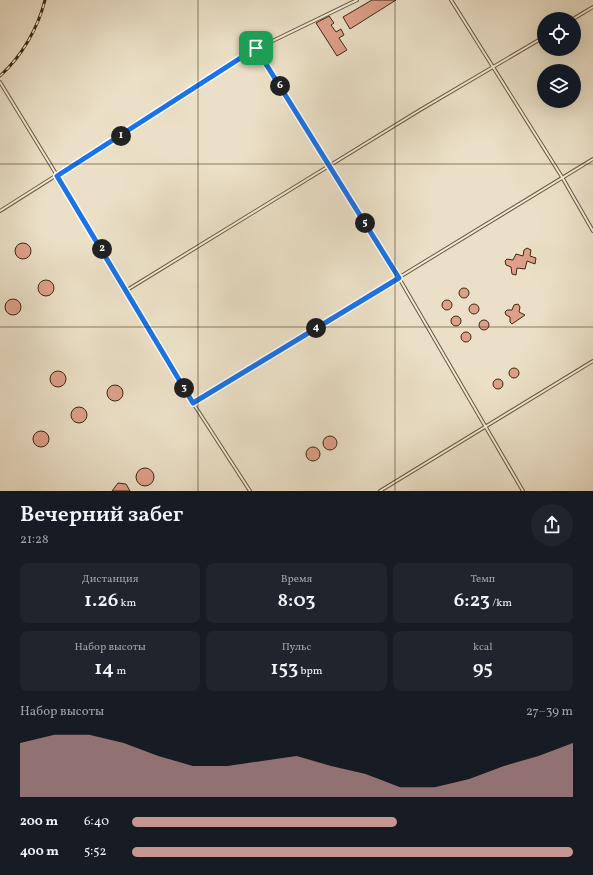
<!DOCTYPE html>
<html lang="ru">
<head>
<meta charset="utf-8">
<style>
  :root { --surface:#171b24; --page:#20242c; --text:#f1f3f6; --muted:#9ea1a6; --accent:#c59692 }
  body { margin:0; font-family:Vollkorn,serif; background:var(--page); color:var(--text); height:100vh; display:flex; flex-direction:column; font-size:15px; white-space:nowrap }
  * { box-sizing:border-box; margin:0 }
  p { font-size:13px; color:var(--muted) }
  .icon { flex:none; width:22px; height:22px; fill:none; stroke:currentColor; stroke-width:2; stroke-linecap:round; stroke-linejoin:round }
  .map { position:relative; height:491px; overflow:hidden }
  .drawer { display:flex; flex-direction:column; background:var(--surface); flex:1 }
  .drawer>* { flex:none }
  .fabs { position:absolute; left:537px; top:12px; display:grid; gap:8px }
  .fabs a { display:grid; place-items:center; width:44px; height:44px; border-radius:50%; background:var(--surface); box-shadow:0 4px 16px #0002; font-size:20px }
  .pin { position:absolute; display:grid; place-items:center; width:34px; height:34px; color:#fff; margin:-17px; border-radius:8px; box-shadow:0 2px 6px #0006 }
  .km { position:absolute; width:20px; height:20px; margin:-10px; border-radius:50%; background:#222; color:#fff; font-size:11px; line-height:20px; text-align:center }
  .round { display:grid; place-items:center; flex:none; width:42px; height:42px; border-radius:21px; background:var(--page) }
  .overview { display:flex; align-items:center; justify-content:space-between; height:68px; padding:0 20px }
  h1 { font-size:22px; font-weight:600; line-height:30px }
  .stats { display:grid; grid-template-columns:repeat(3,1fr); gap:6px; height:68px; padding:4px 20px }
  .stats div { display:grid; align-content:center; border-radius:8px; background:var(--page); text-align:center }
  .stats b { font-size:20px; font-weight:600 }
  .stats small { font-size:11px; font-weight:400 }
  .stats p { font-size:11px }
  .chart { height:112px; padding:8px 20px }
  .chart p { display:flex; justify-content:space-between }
  .chart svg { width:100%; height:72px; margin-top:4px; fill:var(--accent); opacity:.7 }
  ul { padding:0 20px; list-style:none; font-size:13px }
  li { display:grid; grid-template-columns:64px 48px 1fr; align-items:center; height:30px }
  li i { height:10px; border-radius:5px; background:var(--accent) }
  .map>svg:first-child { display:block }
  .building { fill:#dfa08b; stroke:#3b290d }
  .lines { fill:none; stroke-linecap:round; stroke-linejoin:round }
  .service-casing { stroke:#67573c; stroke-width:4 }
  .service { stroke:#f2ebdb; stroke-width:2 }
  .rail-casing { stroke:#3b290d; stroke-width:3 }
  .rail { stroke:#f2ebdb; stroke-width:1.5; stroke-dasharray:4.5; stroke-linecap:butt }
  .route-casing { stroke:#fff; stroke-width:8 }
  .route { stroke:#1a73e8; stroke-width:5 }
  .grid { fill:none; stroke:#3b290d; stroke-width:1; stroke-opacity:0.55 }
</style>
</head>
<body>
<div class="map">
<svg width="593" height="491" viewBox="0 0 593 491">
  <rect width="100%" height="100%" fill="#ebe0c7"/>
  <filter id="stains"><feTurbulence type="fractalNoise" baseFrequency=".005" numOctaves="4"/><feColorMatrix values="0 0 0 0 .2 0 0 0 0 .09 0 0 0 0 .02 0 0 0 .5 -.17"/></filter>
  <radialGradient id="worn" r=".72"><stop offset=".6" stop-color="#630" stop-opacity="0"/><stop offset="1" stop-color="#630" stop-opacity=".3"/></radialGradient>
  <path class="building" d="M372 0H396L350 29 343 17Z
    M329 16 334 23 331 25 336 32 341 29 344 35 339 38 347 50 337 56 316 23Z
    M15 251a8 8 0 1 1 16 0a8 8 0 1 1-16 0Z
    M527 248 531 250 530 256 536 258 535 264 527 261 525 269 517 268 516 275 512 274 511 267 506 265 505 261 507 259 513 260 516 254 523 256 524 250Z
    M38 288a8 8 0 1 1 16 0a8 8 0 1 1-16 0Z
    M459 293a5 5 0 1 1 10 0a5 5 0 1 1-10 0Z
    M5 307a8 8 0 1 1 16 0a8 8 0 1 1-16 0Z
    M442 305a5 5 0 1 1 10 0a5 5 0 1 1-10 0Z
    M469 309a5 5 0 1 1 10 0a5 5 0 1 1-10 0Z
    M518 304 520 307 519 312 525 315 512 324 510 322V317L506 315 505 312 507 310H512L514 305Z
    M451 321a5 5 0 1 1 10 0a5 5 0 1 1-10 0Z
    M479 325a5 5 0 1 1 10 0a5 5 0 1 1-10 0Z
    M461 337a5 5 0 1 1 10 0a5 5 0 1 1-10 0Z
    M509 373a5 5 0 1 1 10 0a5 5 0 1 1-10 0Z
    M50 379a8 8 0 1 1 16 0a8 8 0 1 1-16 0Z
    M493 384a5 5 0 1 1 10 0a5 5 0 1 1-10 0Z
    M107 393a8 8 0 1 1 16 0a8 8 0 1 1-16 0Z
    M71 415a8 8 0 1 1 16 0a8 8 0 1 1-16 0Z
    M33 439a8 8 0 1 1 16 0a8 8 0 1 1-16 0Z
    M323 443a7 7 0 1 1 14 0a7 7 0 1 1-14 0Z
    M306 454a7 7 0 1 1 14 0a7 7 0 1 1-14 0Z
    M136 477a9 9 0 1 1 18 0a9 9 0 1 1-18 0Z
    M118 483 126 484 130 491H112Z"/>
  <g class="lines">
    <g class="service-casing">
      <path id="service" d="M451 0 562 177 593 231
        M573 19 593 7
        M256 49 399 278 523 491
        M0 82 127 290 420 110 544 37
        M0 211 256 49 357 0
        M127 290 193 403 250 491
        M193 403 593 159
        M380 491 593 361"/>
    </g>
    <use href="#service" class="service"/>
    <g class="rail-casing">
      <path id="rail" d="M0 76C22 56 38 28 45 0"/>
    </g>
    <use href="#rail" class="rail"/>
  </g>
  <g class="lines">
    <g class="route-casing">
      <path id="route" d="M256 48 399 278 193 403 57 176Z"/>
    </g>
    <use href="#route" class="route"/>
  </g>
  <path class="grid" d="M198 0V491M395 0V491M0 164H593M0 327H593"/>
  <rect width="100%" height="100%" filter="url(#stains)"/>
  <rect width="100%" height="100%" fill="url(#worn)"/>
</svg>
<div class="fabs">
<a><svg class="icon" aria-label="locate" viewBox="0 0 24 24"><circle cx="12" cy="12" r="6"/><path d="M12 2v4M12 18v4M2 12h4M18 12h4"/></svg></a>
<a><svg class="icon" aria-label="layers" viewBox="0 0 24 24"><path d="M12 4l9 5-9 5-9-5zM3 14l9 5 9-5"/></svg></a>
</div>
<div class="pin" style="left:256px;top:48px;background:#1e9e55"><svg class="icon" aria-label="arrive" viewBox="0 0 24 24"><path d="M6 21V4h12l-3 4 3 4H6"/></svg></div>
<b class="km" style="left:121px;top:136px">1</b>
<b class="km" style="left:102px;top:249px">2</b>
<b class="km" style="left:184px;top:388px">3</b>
<b class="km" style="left:316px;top:328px">4</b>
<b class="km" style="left:365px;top:223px">5</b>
<b class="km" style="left:280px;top:86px">6</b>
</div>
<section class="drawer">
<div class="overview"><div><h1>Вечерний забег</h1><p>21:28</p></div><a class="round"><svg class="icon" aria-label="share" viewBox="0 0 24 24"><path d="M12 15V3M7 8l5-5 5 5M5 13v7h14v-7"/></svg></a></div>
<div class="stats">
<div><p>Дистанция</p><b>1.26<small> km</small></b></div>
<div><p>Время</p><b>8:03</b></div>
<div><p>Темп</p><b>6:23<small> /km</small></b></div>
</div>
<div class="stats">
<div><p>Набор высоты</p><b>14<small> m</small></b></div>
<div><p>Пульс</p><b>153<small> bpm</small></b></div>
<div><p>kcal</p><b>95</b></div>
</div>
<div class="chart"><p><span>Набор высоты</span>27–39 m</p>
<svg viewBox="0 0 160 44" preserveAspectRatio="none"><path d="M0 44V11L10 6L20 6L30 11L40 19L50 25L60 25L70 22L80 19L90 25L100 30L110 38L120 38L130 33L140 25L150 19L160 11V44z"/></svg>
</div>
<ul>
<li><b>200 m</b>6:40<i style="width:60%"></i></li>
<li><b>400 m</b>5:52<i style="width:100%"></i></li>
</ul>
</section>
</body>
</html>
